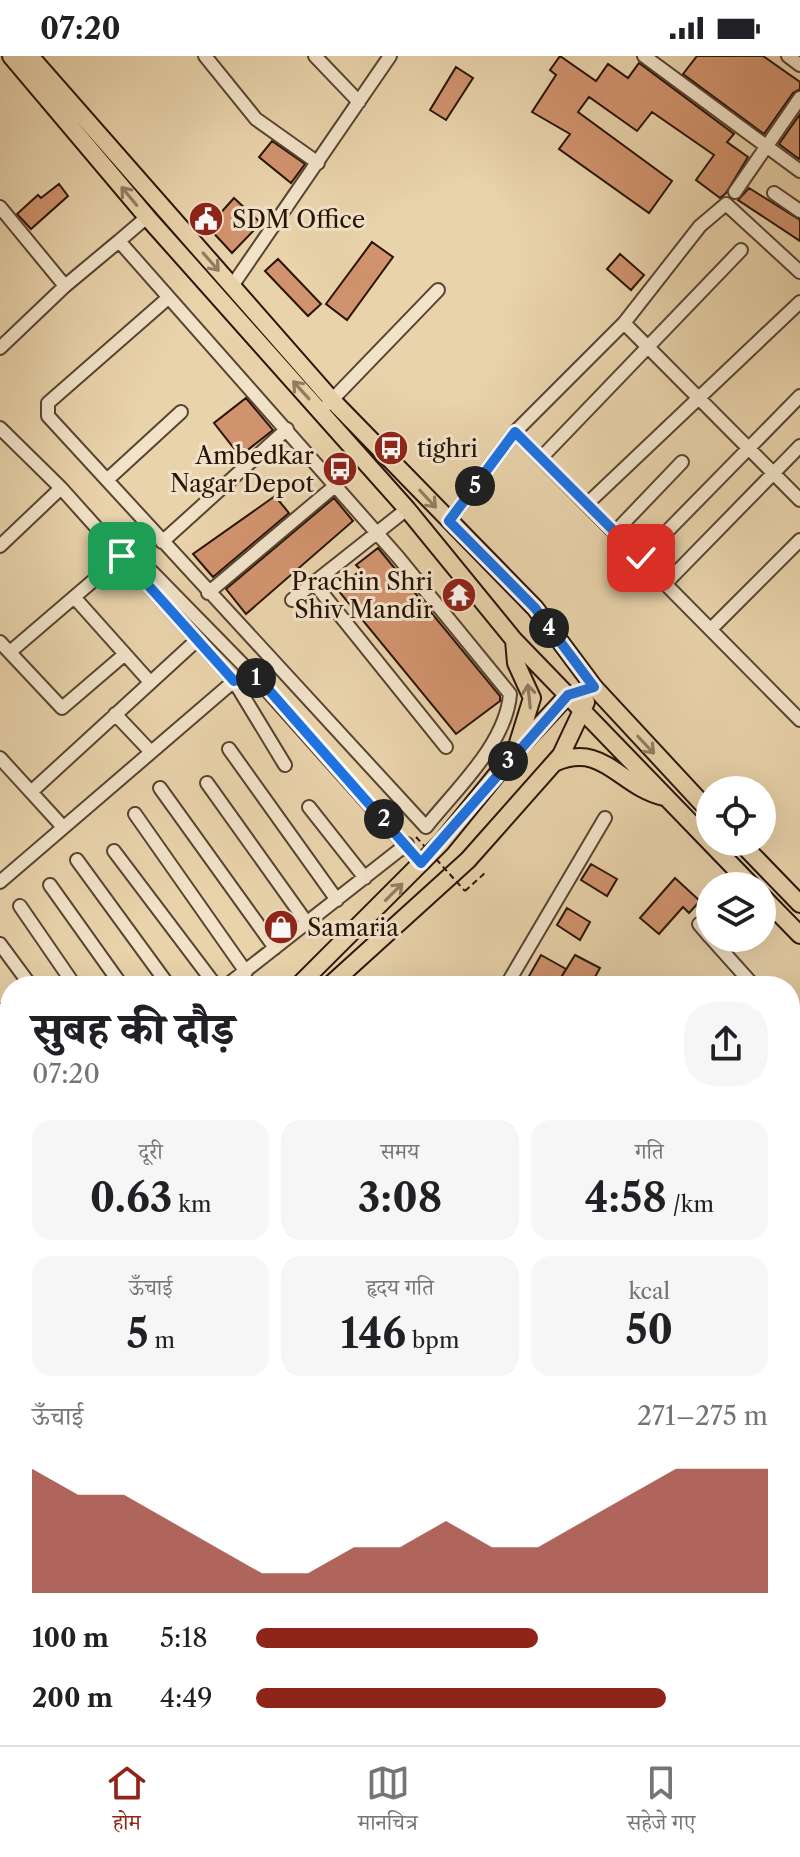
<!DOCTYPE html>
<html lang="hi">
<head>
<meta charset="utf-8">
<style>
  :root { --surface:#fff; --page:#f6f6f6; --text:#202124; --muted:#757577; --line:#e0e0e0; --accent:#8f2418 }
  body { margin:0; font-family:"Libre Caslon Text","Noto Serif Devanagari",serif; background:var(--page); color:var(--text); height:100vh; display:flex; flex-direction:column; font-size:30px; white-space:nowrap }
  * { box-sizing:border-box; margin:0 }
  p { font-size:26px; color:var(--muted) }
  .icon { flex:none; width:44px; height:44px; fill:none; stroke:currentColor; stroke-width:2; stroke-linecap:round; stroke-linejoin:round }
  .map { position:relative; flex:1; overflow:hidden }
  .panel { position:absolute; left:0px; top:920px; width:800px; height:770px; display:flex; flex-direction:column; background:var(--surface); border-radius:32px 32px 0 0; box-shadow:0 8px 32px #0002 }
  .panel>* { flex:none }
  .buttons { position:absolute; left:696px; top:720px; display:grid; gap:16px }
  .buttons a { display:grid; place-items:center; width:80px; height:80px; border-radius:50%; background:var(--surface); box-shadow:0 8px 32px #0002; font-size:40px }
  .pin { position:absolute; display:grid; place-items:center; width:68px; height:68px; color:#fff; margin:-34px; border-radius:16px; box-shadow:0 4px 12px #0006 }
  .km { position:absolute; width:40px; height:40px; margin:-20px; border-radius:50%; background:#222; color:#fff; font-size:22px; line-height:40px; text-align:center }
  .round { display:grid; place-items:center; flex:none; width:84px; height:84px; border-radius:32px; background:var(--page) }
  .head { display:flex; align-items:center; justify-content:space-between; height:136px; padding:0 32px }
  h1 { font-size:44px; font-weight:800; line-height:60px }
  .metrics { display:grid; grid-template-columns:repeat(3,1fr); gap:12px; height:136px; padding:8px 32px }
  .metrics div { display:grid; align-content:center; border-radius:20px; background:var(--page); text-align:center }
  .metrics b { font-size:40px; font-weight:800 }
  .metrics small { font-size:22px; font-weight:400 }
  .metrics p { font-size:22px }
  .chart { height:224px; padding:16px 32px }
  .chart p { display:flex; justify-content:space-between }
  .chart svg { width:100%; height:144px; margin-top:8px; fill:var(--accent); opacity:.7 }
  ul { padding:0 32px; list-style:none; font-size:26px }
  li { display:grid; grid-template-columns:128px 96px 1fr; align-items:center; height:60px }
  li i { height:20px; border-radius:10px; background:var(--accent) }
  .status { display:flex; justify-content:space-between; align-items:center; height:56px; padding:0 40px; background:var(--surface); direction:ltr }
  .status svg { height:22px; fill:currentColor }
  .tabs { display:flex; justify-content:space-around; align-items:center; height:112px; border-top:2px solid var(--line); background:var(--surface); font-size:22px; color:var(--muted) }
  .tabs a { display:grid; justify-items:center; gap:4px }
  .tabs .current { color:var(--accent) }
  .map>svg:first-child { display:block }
  .building { fill:#d1936e; stroke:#281408; stroke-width:2 }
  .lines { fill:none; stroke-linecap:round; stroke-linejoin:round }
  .minor-casing { stroke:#584431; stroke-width:16 }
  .major-casing { stroke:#281408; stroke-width:20 }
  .path { stroke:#281408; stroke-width:2; stroke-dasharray:6 4; stroke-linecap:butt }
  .minor { stroke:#f1e2c8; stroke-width:12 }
  .major { stroke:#e9d3ab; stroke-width:16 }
  .path-bridge { stroke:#281408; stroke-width:2; stroke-dasharray:6 4; stroke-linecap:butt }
  .oneway { stroke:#927d62 }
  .route-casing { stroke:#fff; stroke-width:16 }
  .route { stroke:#1a73e8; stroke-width:10 }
  .labels { text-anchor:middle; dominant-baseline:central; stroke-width:6; stroke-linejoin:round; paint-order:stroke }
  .poi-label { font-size:24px; fill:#281408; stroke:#f1e2c8; text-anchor:start }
</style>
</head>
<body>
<div class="status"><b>07:20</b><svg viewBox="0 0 49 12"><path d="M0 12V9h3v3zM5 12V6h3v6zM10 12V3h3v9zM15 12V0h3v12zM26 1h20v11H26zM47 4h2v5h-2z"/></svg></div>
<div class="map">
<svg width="800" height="1689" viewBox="0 0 800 1689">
  <rect width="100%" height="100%" fill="#e9d3ab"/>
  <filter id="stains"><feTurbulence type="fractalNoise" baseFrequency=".0025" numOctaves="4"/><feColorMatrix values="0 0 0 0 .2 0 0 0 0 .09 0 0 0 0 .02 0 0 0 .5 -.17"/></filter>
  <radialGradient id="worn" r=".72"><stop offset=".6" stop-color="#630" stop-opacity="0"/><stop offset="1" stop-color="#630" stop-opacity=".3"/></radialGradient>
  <path class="building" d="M560 0 596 25 608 8 628 22 639 7 734 78 727 86 748 101 726 137 720 142 696 124 714 99 652 56 637 75 589 41 578 56 672 125 649 157 559 93 570 78 532 56 556 19 550 14Z
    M697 0H763L800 26V33L793 37 764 78 683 18Z
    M456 11 473 22 446 64 430 54Z
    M800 58V101L799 103 779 88Z
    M272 85 305 108 291 127 259 101Z
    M59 128 68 140 31 173 17 158 38 139 41 142Z
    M749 132 800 164V185L738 144Z
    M234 142 261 167 232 197 208 171Z
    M372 186 393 201 347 264 326 248Z
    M620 198 644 219 631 234 607 213Z
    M278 203 321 248 308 260 265 215Z
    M246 342 273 374 240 400 214 367Z
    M275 440 289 457 213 521 193 498Z
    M334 442 353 465 246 558 226 533Z
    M378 492 500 640V645L456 678 337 533 361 514 356 509Z
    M591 808 617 823 607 840 581 824Z
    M675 822 700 845 689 857 683 851 659 878 640 862Z
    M567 852 590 866 580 884 557 869Z
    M541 899 566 913 556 930H547L529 920Z
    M575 899 600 912 590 930H579L562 920Z
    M800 1059V1122L790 1110V1067Z
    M790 1644 800 1655V1689L790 1682Z"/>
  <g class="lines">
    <g class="minor-casing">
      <path id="minor" d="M205 0 256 63 318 107
        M315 0 359 46
        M644 0 800 115
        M788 0 800 9
        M735 136 800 42
        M774 137 800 155
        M0 151 65 230
        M147 161 119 185 398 501 510 638C506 688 456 733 426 771L48 360V347L168 242
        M800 216 726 148 700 170 624 267 515 376 800 664
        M232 230 390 0
        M624 267 800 444
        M0 292 65 230 119 185
        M328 348 438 234
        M0 372 61 432 234 625 285 709
        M542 401 741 194
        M108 423 181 356
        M588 447 800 246
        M449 465 515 376
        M112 475 255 621
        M615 476 682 406
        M162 486 287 373
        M0 490 61 432
        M641 502 800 340
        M314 527 446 691
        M666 527 800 390
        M208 537 336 429
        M74 541 150 626
        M292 544 407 453
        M711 573 800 484
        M0 586 62 652 125 598
        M10 596 122 500
        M115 658 151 696
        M229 693 337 844
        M0 702 63 771
        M207 727 307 867
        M160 732 275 892
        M31 736 197 584
        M309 751 365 822
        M135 758 246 916
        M114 795 216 930
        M77 804 169 930
        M0 826 234 625 255 621 421 807
        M50 829 122 930
        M20 850 75 930
        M699 868 710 881
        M711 882 754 930
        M0 888 31 930
        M226 930 407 788
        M506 930 605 762
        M0 954 10 968
        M790 971 800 982
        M0 1016 10 1030
        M790 1054 800 1043
        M0 1081 10 1095
        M790 1274 800 1282
        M790 1339 800 1354
        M0 1444 10 1455
        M790 1504 800 1514
        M790 1573 800 1563
        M0 1632 10 1626
        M212 1680 220 1689
        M169 1689 179 1680
        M351 1689 361 1680
        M664 1689 674 1680"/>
    </g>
    <g class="major-casing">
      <path id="major" d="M11 0 147 161 407 453 514 584 752 830
        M30 0 332 344 535 552 594 631 710 756
        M514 584 516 607 532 642 518 687
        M554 707C604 685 618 730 664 741
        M740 786 800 848
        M762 840 800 879
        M298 930 441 787 515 696 568 639
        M329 930 468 804 561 699 586 646
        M0 1149 10 1142
        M0 1174 10 1167"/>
    </g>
    <path class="path" d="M465 835 485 817"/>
    <use href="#minor" class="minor"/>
    <use href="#major" class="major"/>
    <path class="path-bridge" d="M416 781 465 835"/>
  </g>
  <defs><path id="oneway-shaft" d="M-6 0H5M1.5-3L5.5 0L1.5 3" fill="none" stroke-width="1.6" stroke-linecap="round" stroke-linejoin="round" transform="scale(2)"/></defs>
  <g class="oneway">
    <use href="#oneway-shaft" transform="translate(129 140) rotate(-130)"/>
    <use href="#oneway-shaft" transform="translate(211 206) rotate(49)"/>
    <use href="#oneway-shaft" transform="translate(301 334) rotate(-132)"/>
    <use href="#oneway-shaft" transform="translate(428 443) rotate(47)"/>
    <use href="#oneway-shaft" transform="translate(529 640) rotate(-96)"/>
    <use href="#oneway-shaft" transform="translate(646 689) rotate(47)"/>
    <use href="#oneway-shaft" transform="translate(394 836) rotate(-45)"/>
  </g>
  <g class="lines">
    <g class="route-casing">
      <path id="route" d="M122 500 234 625 245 622 260 624 421 807 568 639 594 631 535 552 449 465 515 376 641 502"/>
    </g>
    <use href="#route" class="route"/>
  </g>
  <defs>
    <g id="civic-disc" transform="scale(1.8)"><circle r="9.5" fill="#8f2418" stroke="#f1e2c8"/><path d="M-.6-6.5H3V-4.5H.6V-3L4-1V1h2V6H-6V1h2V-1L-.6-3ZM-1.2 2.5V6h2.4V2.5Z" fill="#fff"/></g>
    <g id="bus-disc" transform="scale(1.8)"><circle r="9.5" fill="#8f2418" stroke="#f1e2c8"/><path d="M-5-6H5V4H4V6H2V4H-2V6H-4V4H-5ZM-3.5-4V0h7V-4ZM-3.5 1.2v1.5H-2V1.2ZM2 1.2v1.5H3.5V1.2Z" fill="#fff"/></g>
    <g id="temple-disc" transform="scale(1.8)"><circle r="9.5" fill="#8f2418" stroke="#f1e2c8"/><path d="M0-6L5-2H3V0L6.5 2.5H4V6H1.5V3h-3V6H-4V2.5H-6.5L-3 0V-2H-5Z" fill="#fff"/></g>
    <g id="shop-disc" transform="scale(1.8)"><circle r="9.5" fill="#8f2418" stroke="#f1e2c8"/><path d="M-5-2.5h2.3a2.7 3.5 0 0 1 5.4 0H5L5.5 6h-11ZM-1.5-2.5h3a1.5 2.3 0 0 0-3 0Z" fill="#fff"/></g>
  </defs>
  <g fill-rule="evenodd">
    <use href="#civic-disc" x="206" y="163"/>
    <use href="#bus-disc" x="391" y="392"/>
    <use href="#bus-disc" x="340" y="413"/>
    <use href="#temple-disc" x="459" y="539"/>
    <use href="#shop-disc" x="281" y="871"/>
  </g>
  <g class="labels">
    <g class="poi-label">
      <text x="232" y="163">SDM Office</text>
      <text x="417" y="392">tighri</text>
      <text x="314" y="399" text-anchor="end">Ambedkar<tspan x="314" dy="28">Nagar Depot</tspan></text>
      <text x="433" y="525" text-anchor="end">Prachin Shri<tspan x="433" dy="28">Shiv Mandir</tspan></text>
      <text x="307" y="871">Samaria</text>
    </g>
  </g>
  <rect width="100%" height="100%" filter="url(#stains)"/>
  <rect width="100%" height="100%" fill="url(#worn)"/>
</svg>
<div class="buttons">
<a><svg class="icon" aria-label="locate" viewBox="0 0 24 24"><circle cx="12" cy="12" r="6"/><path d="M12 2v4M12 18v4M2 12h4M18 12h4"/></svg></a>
<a><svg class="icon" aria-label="layers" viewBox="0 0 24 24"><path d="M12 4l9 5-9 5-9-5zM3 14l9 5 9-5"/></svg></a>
</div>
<div class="pin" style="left:122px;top:500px;background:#1e9e55"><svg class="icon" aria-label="arrive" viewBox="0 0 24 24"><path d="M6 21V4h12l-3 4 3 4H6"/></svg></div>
<div class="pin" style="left:641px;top:502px;background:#d93025"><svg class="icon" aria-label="check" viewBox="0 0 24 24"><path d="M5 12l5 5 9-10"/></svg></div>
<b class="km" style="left:256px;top:622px">1</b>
<b class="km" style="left:384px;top:763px">2</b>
<b class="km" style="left:508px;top:705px">3</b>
<b class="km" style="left:549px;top:572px">4</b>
<b class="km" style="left:475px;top:430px">5</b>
<section class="panel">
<div class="head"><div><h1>सुबह की दौड़</h1><p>07:20</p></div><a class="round"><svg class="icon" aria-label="share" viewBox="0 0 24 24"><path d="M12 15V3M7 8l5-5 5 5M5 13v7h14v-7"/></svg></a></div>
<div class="metrics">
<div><p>दूरी</p><b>0.63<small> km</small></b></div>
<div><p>समय</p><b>3:08</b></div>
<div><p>गति</p><b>4:58<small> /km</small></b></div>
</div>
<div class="metrics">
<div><p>ऊँचाई</p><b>5<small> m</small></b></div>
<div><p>हृदय गति</p><b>146<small> bpm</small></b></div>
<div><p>kcal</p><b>50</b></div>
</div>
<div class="chart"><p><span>ऊँचाई</span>271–275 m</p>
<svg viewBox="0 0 160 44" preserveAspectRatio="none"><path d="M0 44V6L10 14L20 14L30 22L40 30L50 38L60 38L70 30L80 30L90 22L100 30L110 30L120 22L130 14L140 6L150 6L160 6V44z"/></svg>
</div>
<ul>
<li><b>100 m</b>5:18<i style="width:55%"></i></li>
<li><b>200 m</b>4:49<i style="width:80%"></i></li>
</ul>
</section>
</div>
<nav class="tabs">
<a class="current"><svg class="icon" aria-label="home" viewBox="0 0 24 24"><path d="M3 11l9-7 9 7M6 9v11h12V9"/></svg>होम</a>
<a><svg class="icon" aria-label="map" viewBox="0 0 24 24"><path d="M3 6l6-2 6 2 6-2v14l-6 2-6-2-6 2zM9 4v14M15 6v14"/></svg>मानचित्र</a>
<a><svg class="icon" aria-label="saved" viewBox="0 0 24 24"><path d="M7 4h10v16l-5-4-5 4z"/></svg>सहेजे गए</a>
</nav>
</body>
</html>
